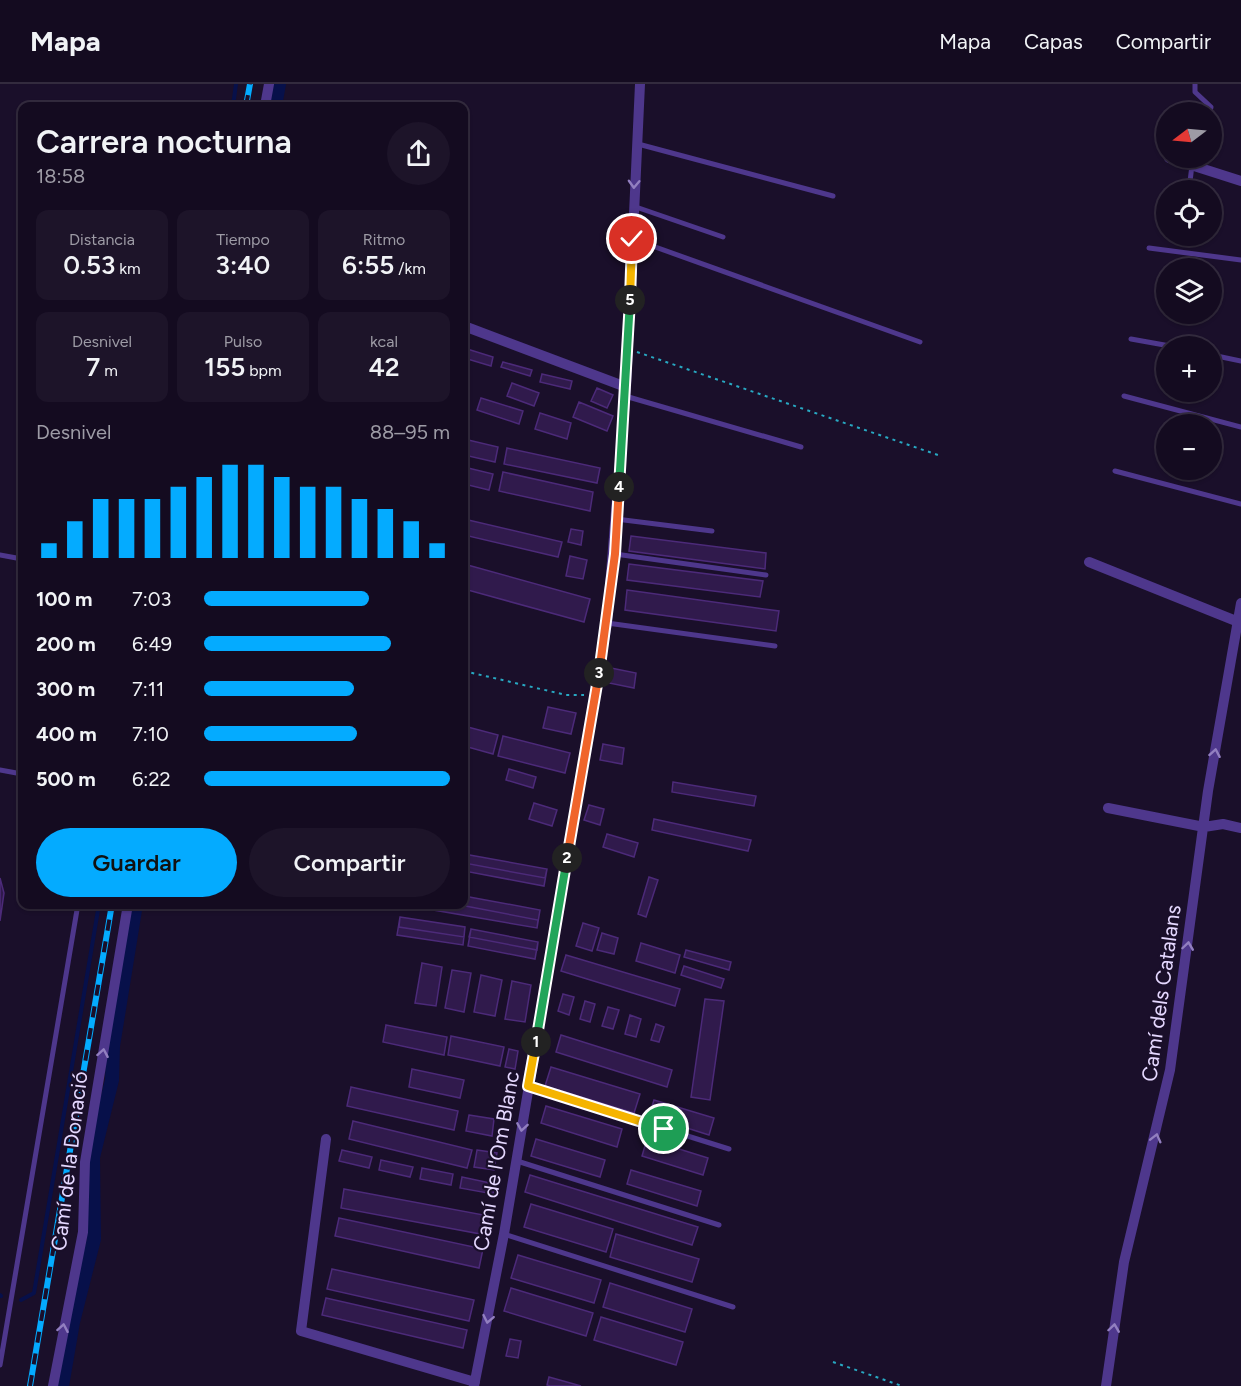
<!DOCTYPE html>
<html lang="es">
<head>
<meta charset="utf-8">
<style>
  :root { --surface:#140b20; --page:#1d1429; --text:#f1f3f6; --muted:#9d9ba5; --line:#332b3e; --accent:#04abff }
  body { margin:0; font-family:Figtree,sans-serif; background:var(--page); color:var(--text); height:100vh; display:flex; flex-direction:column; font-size:22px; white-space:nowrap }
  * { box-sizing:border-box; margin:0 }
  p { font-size:20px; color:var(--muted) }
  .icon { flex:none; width:33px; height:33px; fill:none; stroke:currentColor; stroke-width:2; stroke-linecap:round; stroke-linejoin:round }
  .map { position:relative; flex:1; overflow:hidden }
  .side { position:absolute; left:18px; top:18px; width:450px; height:807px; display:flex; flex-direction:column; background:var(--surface); border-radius:12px; box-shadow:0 2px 4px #0004,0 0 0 2px var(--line) }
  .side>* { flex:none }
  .needle { width:39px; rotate:254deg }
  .buttons { position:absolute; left:1156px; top:18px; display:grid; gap:12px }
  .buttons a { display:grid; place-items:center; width:66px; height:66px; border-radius:50%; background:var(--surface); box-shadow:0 2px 4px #0004,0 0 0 2px var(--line); font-size:30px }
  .pin { position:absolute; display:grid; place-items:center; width:51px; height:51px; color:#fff; margin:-26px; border:3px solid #fff; border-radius:50%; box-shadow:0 2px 6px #0007 }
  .km { position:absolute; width:30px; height:30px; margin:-15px; border-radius:50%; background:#222; color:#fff; font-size:16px; line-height:30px; text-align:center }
  .round { display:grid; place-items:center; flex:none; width:63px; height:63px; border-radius:32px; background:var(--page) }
  .head { display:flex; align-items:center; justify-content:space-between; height:102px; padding:0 18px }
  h1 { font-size:33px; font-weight:600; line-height:45px }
  .metrics { display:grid; grid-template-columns:repeat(3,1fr); gap:9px; height:102px; padding:6px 18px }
  .metrics div { display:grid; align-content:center; border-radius:12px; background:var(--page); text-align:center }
  .metrics b { font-size:26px; font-weight:600 }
  .metrics small { font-size:16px; font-weight:400 }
  .metrics p { font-size:16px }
  .chart { height:168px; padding:12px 18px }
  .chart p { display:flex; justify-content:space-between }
  .chart svg { width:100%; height:108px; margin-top:6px; stroke:var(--accent); stroke-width:6 }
  .primary-button { display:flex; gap:12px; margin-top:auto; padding:12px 18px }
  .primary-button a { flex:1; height:69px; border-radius:36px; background:var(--accent); color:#111; font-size:24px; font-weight:600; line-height:69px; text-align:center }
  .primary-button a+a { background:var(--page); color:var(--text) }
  ul { padding:0 18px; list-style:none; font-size:20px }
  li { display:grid; grid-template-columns:96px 72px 1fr; align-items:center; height:45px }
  li i { height:15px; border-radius:8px; background:var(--accent) }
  header { display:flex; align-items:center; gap:36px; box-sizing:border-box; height:84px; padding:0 30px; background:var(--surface); border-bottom:2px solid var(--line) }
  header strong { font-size:28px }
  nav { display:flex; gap:33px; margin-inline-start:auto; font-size:21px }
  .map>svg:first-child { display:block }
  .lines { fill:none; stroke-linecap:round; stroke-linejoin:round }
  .stream { stroke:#07104a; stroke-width:4 }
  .canal { stroke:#07104a; stroke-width:14 }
  .building { fill:#301a4c; stroke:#4c2a79; stroke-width:1.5 }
  .path { stroke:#28a8c2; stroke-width:2; stroke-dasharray:3 4.5; stroke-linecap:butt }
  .lane { stroke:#4e378c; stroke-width:5 }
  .street { stroke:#4e378c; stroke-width:10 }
  .rail-casing { stroke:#04abff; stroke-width:6 }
  .rail { stroke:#1a0f2a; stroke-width:4; stroke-dasharray:11; stroke-linecap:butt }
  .oneway { stroke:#927fc0 }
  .split-1-casing { stroke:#fff; stroke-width:12 }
  .split-2-casing { stroke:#fff; stroke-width:12 }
  .split-3-casing { stroke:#fff; stroke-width:12 }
  .split-4-casing { stroke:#fff; stroke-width:12 }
  .split-5-casing { stroke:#fff; stroke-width:12 }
  .split-6-casing { stroke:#fff; stroke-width:12 }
  .split-1 { stroke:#f5b400; stroke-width:8 }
  .split-2 { stroke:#22a559; stroke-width:8 }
  .split-3 { stroke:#f0652b; stroke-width:8 }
  .split-4 { stroke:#f0652b; stroke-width:8 }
  .split-5 { stroke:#22a559; stroke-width:8 }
  .split-6 { stroke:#f5b400; stroke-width:8 }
  .labels { text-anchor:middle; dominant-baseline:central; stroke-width:4.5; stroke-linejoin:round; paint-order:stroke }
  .street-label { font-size:21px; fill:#e5d8ff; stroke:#1a0f2a }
</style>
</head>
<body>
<header>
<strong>Mapa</strong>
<nav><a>Mapa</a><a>Capas</a><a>Compartir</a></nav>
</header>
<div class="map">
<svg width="1241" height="1302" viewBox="0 0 1241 1302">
  <rect width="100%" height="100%" fill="#1a0f2a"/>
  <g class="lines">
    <path class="stream" d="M233 22 236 0
      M0 1211 1 1212
      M21 1216 34 1209 99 820"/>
    <path class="canal" d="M275 22 279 0
      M62 1302 73 1238 94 1155 93 1073 112 996 113 962 136 820"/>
  </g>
  <path class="building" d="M464 264 493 273 491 282 464 274Z
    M503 278 532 286 530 292 501 283Z
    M542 290 572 297 570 305 540 298Z
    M512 299 539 309 534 322 507 312Z
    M597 304 613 311 607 324 591 317Z
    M481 314 523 327 519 340 477 326Z
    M579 318 613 332 607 347 573 333Z
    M540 329 571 339 567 355 535 345Z
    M464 355 498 363 495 378 464 371Z
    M507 364 600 384 597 399 504 380Z
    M464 383 493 390 489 406 464 400Z
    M503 388 593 408 590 427 499 407Z
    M464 435 562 458 558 473 464 451Z
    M571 445 583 447 581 461 568 458Z
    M631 452 766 469 765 485 629 467Z
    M570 472 587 476 583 495 566 492Z
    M464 480 590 515 584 538 464 505Z
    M629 480 763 497 760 513 627 496Z
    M627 506 779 527 776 547 625 526Z
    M611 584 636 589 634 604 609 599Z
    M548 623 576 629 571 650 543 644Z
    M464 642 498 651 493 670 464 662Z
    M503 652 570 669 565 689 498 672Z
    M603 660 624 664 622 680 600 676Z
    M509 685 536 693 533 704 506 696Z
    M673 698 756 712 754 722 672 708Z
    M534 719 557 726 552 742 529 735Z
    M589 721 604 725 600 741 584 736Z
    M654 735 751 756 748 767 652 746Z
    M607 750 638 759 634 773 603 763Z
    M464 770 547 785 545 794 464 779Z
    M464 770 547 785 544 802 464 787Z
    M649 793 658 796 646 833 638 830Z
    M0 794 4 809 0 837Z
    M464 812 540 826 537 844 422 824V820H464Z
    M422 820H455L538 836 537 844 422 824Z
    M400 833 465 843 464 853 399 843Z
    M400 833 465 843 463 861 397 851Z
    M583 839 599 844 592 867 576 862Z
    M471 845 538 858 537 866 469 853Z
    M471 845 538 858 535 875 468 862Z
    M602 849 618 854 614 870 597 866Z
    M641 859 680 871 675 889 636 877Z
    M686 866 731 878 729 886 684 873Z
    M566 871 680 905 675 922 561 887Z
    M422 879 442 883 436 922 415 919Z
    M684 882 724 895 721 904 681 891Z
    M452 886 471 889 464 928 445 924Z
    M481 891 502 896 495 932 474 928Z
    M512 897 531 901 525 938 505 935Z
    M563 910 574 913 569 931 558 927Z
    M705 915 724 917 710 1016 691 1013Z
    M585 917 595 920 590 938 580 935Z
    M608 923 619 926 613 945 602 942Z
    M630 931 641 935 636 953 625 950Z
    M656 940 664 943 659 958 651 956Z
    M386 941 447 953 444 971 383 958Z
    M561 951 672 986 667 1003 556 968Z
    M451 952 504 963 500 982 448 971Z
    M509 965 518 967 515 985 505 983Z
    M551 983 640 1010 634 1029 545 1002Z
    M412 985 464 996 460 1014 409 1003Z
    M351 1003 458 1027 454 1046 347 1022Z
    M654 1016 714 1034 709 1051 649 1032Z
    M546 1022 622 1045 617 1063 541 1039Z
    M469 1031 494 1035 492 1052 466 1047Z
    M353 1037 472 1066 467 1084 349 1055Z
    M536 1055 605 1076 600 1093 531 1072Z
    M647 1055 708 1074 703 1091 642 1072Z
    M342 1066 372 1073 369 1084 339 1077Z
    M477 1066 497 1069 494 1086 474 1083Z
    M381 1076 413 1083 410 1093 379 1086Z
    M422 1084 453 1090 451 1101 420 1095Z
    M631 1086 701 1107 697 1122 627 1100Z
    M530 1091 698 1143 692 1161 525 1108Z
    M462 1093 495 1100 493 1110 460 1104Z
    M344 1105 489 1132 486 1151 341 1124Z
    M531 1120 613 1145 606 1168 524 1143Z
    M339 1134 483 1165 479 1184 335 1152Z
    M616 1150 699 1175 692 1198 610 1173Z
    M518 1171 601 1196 594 1219 511 1194Z
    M332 1185 474 1216 469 1237 327 1205Z
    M610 1199 692 1225 685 1248 603 1223Z
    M511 1204 593 1229 586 1252 504 1227Z
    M326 1214 467 1246 463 1264 322 1231Z
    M601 1233 683 1258 676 1281 594 1256Z
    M510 1255 521 1257 518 1274 506 1272Z
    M549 1293 581 1302H550L547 1301Z"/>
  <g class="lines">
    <path class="path" d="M637 268 938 371
      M464 587 566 611H584
      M833 1278 902 1302"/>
    <path class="lane" d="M1195 0V8L1211 23 1210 28
      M638 60 833 112
      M1199 84 1201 74
      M1189 106 1192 81
      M633 122 723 153
      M633 155 920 258
      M1149 164 1241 176
      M1131 255 1170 262
      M1212 271 1241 277
      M625 312 801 363
      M1124 312 1241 343
      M1115 387 1241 420
      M616 435 712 447
      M615 470 766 491
      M0 471 22 475
      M607 539 775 562
      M0 686 22 690
      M528 1002 729 1065
      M517 1077 719 1141
      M504 1150 733 1223
      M0 1281 78 820"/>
    <path class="street" d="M265 22 269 0
      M1169 74 1241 97
      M464 242 626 303
      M1089 478 1241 539
      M1108 724 1204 743 1223 740 1241 744
      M326 1055 301 1247 475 1298
      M53 1302 83 1148 85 1078 128 820
      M474 1302 504 1150 607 539 626 303 640 0
      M1106 1302 1124 1178 1170 986 1208 707 1241 519"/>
    <g class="rail-casing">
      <path id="rail" d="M246 22 250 0
        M30 1302 112 820"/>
    </g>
    <use href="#rail" class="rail"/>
  </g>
  <defs><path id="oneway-chevron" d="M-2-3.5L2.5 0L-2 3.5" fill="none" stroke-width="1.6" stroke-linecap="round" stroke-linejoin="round" transform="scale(1.5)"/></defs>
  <g class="oneway">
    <use href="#oneway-chevron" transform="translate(634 100) rotate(92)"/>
    <use href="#oneway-chevron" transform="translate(1215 669) rotate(-80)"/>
    <use href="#oneway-chevron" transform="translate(1188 862) rotate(-82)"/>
    <use href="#oneway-chevron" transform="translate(103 969) rotate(-80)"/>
    <use href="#oneway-chevron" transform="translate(522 1043) rotate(99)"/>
    <use href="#oneway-chevron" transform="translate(1156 1054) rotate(-76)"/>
    <use href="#oneway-chevron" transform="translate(488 1235) rotate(101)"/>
    <use href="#oneway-chevron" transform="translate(63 1244) rotate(-80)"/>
    <use href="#oneway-chevron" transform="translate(1114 1244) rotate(-82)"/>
  </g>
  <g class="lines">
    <g class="split-1-casing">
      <path id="split-1" d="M536 958 528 1002 664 1045"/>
    </g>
    <g class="split-2-casing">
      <path id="split-2" d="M536 958 567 774"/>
    </g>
    <g class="split-3-casing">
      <path id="split-3" d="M567 774 599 589"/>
    </g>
    <g class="split-4-casing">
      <path id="split-4" d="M599 589 615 470 619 403"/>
    </g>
    <g class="split-5-casing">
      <path id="split-5" d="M619 403 630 216"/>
    </g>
    <g class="split-6-casing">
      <path id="split-6" d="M630 216 632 155"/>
    </g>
    <use href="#split-1" class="split-1"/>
    <use href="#split-2" class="split-2"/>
    <use href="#split-3" class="split-3"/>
    <use href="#split-4" class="split-4"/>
    <use href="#split-5" class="split-5"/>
    <use href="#split-6" class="split-6"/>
  </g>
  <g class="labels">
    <g class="street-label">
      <text transform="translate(1161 909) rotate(-82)">Camí dels Catalans</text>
      <text transform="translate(69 1077) rotate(-83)">Camí de la Donació</text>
      <text transform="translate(496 1077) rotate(-80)">Camí de l'Om Blanc</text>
    </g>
  </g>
</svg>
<div class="buttons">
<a><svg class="needle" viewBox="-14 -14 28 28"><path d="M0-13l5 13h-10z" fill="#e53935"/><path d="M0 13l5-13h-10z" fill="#9d9ba5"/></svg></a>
<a><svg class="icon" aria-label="locate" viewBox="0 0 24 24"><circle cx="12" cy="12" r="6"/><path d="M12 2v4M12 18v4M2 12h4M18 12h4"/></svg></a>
<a><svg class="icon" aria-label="layers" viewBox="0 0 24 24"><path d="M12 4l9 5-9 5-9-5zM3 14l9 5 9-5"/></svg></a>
<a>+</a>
<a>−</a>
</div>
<div class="pin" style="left:664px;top:1045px;background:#1e9e55"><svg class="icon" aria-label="arrive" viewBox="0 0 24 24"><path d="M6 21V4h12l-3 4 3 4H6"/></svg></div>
<div class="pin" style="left:632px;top:155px;background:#d93025"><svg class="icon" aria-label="check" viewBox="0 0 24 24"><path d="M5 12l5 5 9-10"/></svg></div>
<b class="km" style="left:536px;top:958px">1</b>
<b class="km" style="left:567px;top:774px">2</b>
<b class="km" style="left:599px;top:589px">3</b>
<b class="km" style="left:619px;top:403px">4</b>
<b class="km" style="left:630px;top:216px">5</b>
<section class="side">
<div class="head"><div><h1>Carrera nocturna</h1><p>18:58</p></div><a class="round"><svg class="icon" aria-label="share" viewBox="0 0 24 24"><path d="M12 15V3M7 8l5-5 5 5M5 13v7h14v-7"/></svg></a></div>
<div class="metrics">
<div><p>Distancia</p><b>0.53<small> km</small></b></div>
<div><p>Tiempo</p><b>3:40</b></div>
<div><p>Ritmo</p><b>6:55<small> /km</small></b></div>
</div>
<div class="metrics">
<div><p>Desnivel</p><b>7<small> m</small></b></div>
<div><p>Pulso</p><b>155<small> bpm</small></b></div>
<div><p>kcal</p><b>42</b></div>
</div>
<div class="chart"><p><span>Desnivel</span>88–95 m</p>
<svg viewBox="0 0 160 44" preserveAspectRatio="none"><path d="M5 44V38M15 44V29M25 44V20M35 44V20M45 44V20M55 44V15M65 44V11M75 44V6M85 44V6M95 44V11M105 44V15M115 44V15M125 44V20M135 44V24M145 44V29M155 44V38"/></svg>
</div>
<ul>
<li><b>100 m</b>7:03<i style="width:67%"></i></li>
<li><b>200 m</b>6:49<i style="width:76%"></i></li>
<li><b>300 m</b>7:11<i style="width:61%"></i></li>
<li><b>400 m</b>7:10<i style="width:62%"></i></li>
<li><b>500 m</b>6:22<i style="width:100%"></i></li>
</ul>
<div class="primary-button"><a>Guardar</a><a>Compartir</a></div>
</section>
</div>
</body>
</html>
